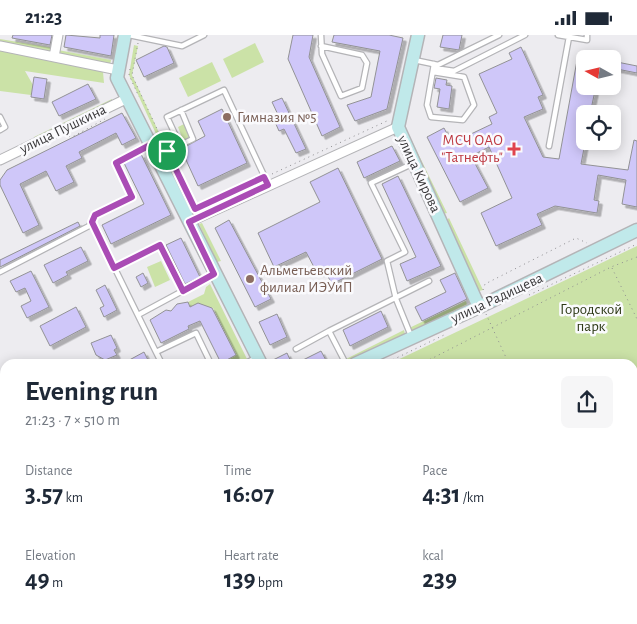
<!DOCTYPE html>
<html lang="en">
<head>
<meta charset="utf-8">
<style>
  :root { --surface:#fff; --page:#f6f6f7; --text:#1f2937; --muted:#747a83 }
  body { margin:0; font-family:"Alegreya Sans",sans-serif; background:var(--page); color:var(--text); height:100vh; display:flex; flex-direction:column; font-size:19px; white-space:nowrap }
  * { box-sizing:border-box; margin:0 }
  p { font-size:16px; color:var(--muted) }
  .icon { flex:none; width:28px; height:28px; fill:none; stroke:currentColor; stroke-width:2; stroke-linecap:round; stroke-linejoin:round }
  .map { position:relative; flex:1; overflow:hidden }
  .sheet { position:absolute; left:0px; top:324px; width:638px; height:266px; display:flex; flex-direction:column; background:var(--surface); border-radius:15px 15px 0 0; box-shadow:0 2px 12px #0003 }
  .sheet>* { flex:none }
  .needle { width:32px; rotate:278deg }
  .tools { position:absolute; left:576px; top:15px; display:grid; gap:10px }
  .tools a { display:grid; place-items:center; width:45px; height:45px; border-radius:8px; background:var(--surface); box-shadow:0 2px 12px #0003; font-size:25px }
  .pin { position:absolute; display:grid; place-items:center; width:42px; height:42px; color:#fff; margin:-21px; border:2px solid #fff; border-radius:50%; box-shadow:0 1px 5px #0007 }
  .round { display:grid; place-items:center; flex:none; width:52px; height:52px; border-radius:8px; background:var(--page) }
  .overview { display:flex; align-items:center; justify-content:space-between; height:85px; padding:0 25px }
  h1 { font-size:28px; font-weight:600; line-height:38px }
  .metrics { display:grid; grid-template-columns:repeat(3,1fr); gap:8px; height:85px; padding:5px 25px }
  .metrics div { display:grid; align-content:center }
  .metrics b { font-size:25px; font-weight:600 }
  .metrics small { font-size:14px; font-weight:400 }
  .metrics p { font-size:14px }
  .status { display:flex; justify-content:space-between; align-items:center; height:35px; padding:0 25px; background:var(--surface); direction:ltr }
  .status svg { height:14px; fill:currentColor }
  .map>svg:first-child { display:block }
  .green { fill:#cbe2a7 }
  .building { fill:#cfc7f9; stroke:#929295; filter:url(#shadow) }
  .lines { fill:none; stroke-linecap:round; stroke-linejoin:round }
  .lane-casing { stroke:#b4b4b7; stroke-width:7 }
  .street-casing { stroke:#b4b4b7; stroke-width:11 }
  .secondary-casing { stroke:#b4b4b7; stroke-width:15 }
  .path { stroke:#8e8d90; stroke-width:1; stroke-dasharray:1 4; stroke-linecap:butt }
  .lane { stroke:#fff; stroke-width:4.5 }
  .street { stroke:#fff; stroke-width:9 }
  .secondary { stroke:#c0e9ea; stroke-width:12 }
  .route-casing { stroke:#fff; stroke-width:10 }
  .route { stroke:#aa4cb5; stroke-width:6 }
  .education-dot { fill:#8d6e63; stroke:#fafafd; stroke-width:2 }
  .health-dot { fill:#e0444e; stroke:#fafafd; stroke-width:2 }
  .labels { text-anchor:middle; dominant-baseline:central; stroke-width:5; stroke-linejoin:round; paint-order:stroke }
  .education-label { font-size:15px; fill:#785e54; stroke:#fafafd; text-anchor:start }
  .street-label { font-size:15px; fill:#3a393b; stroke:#fafafd }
  .health-label { font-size:15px; fill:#be3a42; stroke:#fafafd; text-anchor:end }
  .park-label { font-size:15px; fill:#2e3a17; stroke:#fafafd }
</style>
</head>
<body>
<div class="status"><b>21:23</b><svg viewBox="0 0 49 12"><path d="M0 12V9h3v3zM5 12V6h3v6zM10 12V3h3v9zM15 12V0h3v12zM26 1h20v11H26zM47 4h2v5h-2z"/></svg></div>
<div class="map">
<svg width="637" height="589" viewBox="0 0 637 589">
  <defs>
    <filter id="shadow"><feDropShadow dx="3.5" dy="3.5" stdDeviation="0" flood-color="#0004"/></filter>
  </defs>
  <rect width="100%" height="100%" fill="#edecf0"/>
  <path class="green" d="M0 4 53 13 52 19 0 9Z
    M255 8 264 27 232 43 223 24Z
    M134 10 138 11 132 40 194 172 190 173 129 40Z
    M0 12 106 34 109 38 103 37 104 48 25 36 33 50 31 60 0 56Z
    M58 15 111 25 110 30 57 19Z
    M212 27 221 46 188 62 179 43Z
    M112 64V68L36 106 34 102Z
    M184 89 190 102 186 105H183L178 92Z
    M409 104H411L447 178 443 179Z
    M449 183 483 255 479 256 446 186Z
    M202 188 221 226 217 227 199 189Z
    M637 211V589H537L546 585H632V329H389Z
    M161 226 170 245 155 252 147 232Z
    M210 249 247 324 238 329 221 328 236 320 213 273 198 269 190 272 188 267 204 259 206 252Z
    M466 266 467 270 410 297 407 294Z
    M404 295 405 299 348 326 346 324Z"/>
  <path class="building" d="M13 0H52L50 10 12 3Z
    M66 0 100 3V0H114L111 21 64 12Z
    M293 0H313L309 22 340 92 322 101 288 24Z
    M334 0H389L403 3 387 74 355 86 347 70 371 62 380 16 332 7Z
    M443 0H462L459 15 440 12Z
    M164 11 167 12 174 28 144 42 136 25Z
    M521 12 543 60 538 62 543 74 524 82 543 122 559 124 578 20 585 21V51H596L590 79H585V108L581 129 628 135 634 105 637 106V172L622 169 626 145 598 140 594 165 599 166 597 178 555 171 537 179 542 190 496 211 481 178 512 163 489 112 471 121 488 153 460 167 427 102 444 93 452 108 492 89 489 82 497 78 479 39 512 24 509 18Z
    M612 26 637 31V38L612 33Z
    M34 42 47 44 44 64 31 62Z
    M436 43 447 45 446 50 452 51 449 74 437 72 440 54 434 53Z
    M88 49 96 64 59 81 52 67Z
    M282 63 306 114 296 118 284 94 279 96 275 87 280 84 272 67Z
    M222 74 247 128 198 151 181 114 205 101 198 86Z
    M122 78 136 103 122 110 116 98 79 117 82 123 66 131 74 147 56 156 46 136 20 149 39 190 23 198 0 150V145L7 135Z
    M392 111 400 126 364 143 357 127Z
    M141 119 171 180 111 209 102 190 144 169 124 128Z
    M338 133 382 224 332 249 325 236 320 238 317 232 315 234 306 217 274 232 258 198 320 167 310 147Z
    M398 141 441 231 407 246 400 229 416 222 382 149Z
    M229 185 271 264 255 272 215 193Z
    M78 187 80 191 0 232V225Z
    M181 203 200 242 185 249 166 210Z
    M81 212 88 226 66 237 68 240 53 248 44 230Z
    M31 236 49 272 27 283 21 271 31 266 25 253 16 257 10 246Z
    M143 238 148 248 141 252 136 242Z
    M455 238 467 264 422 286 415 272 446 257 440 245Z
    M105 250 117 275 104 282 100 273 104 271 96 255Z
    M188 267 190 272 198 268 212 273 236 320 221 328 200 286 188 291 189 294 161 308 150 285 166 275 171 276 177 269Z
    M76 272 86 292 50 311 40 291Z
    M381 276 388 292 350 311 343 295Z
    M277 279 287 302 270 310 259 287Z
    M111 300 117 313 114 315 117 320 105 325 96 320 91 308Z
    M321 316 328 329H295Z
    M144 317 150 329H122Z
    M287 318 292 329H269V327Z"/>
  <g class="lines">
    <g class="lane-casing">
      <path id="lane" d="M129 0 182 11 204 0
        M321 0 322 19 341 61 362 53 367 28 362 20 321 11
        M558 0 587 5V0
        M414 25 438 30 499 0
        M434 33 454 36 525 0
        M433 37 464 42 474 70 463 85 431 82 427 70 434 29
        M0 82 5 92 0 95
        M180 110 193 104 181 75
        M549 111 569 2
        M157 121 180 110 167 82 224 55 268 149
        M92 187 156 317 196 298 211 329
        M114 233 160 210 183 256
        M0 237 89 191 95 180 132 162 116 128 150 110
        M138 280 214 239
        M411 301 396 264 387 226 405 217 371 148 414 128
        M296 314 329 296
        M156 317 162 329
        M244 329 256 323
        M346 329 329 296 429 246
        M0 361 5 371
        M0 402 5 400
        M230 585 232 589
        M102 589 112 585
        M235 589 244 585"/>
    </g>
    <g class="street-casing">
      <path id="street" d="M0 11 118 35
        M54 22 58 0
        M0 125 126 64
        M189 187 398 92"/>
    </g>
    <g class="secondary-casing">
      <path id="secondary" d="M125 0 117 43 261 329
        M418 0 398 92 479 272
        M355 329 479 272 637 195
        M0 479 5 489
        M52 585 53 589
        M385 585 387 589"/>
    </g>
    <path class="path" d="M138 8 132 40 164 109
      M130 34 129 40 139 62
      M69 101 72 102 105 84
      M170 122 186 154
      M272 139 389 85
      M194 174 259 144
      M612 233 637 284
      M483 255 485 249 576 203 587 208
      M529 260 637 209
      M486 279 509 329
      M384 329 444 300
      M421 329 611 232 637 222
      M632 375 637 373
      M0 444 5 454
      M632 472 637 470
      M0 511 5 522
      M632 517 637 515
      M0 523 5 534
      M29 585 31 589
      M34 585 35 589
      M76 585 78 589
      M418 585 420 589
      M632 585 634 589"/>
    <use href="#lane" class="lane"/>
    <use href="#street" class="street"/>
    <use href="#secondary" class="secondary"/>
  </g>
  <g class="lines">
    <g class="route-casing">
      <path id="route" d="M150 110 156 122 167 116 195 174 264 142 268 150 189 187 214 239 183 256 160 210 114 233 92 187 95 180 132 162 116 128Z"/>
    </g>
    <use href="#route" class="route"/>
  </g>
  <g class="education-dot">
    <circle cx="227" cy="82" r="5"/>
    <circle cx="250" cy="244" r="5"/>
  </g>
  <path class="health-dot" d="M511.5 106.5h5v5h5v5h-5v5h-5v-5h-5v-5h5z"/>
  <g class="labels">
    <g class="education-label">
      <text x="237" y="82">Гимназия №5</text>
      <text x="260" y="235">Альметьевский<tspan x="260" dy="17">филиал ИЭУиП</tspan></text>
    </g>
    <g class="street-label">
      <text transform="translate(63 94) rotate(-26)">улица Пушкина</text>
      <text transform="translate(419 139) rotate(65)">улица Кирова</text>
      <text transform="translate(497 263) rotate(-25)">улица Радищева</text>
    </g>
    <g class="health-label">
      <text x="503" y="105">МСЧ ОАО<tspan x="503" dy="17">"Татнефть"</tspan></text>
    </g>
    <g class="park-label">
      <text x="591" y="274">Городской<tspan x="591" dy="17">парк</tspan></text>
    </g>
  </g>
</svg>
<div class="tools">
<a><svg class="needle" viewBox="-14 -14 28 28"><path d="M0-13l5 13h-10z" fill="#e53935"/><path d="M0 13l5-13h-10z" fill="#747a83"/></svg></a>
<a><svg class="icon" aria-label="locate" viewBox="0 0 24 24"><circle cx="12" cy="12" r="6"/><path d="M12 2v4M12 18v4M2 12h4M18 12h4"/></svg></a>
</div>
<div class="pin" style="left:167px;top:116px;background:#1e9e55"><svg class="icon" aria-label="arrive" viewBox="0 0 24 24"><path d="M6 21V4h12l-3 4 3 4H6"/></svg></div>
<section class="sheet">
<div class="overview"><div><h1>Evening run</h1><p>21:23 · 7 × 510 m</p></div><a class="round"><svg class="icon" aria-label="share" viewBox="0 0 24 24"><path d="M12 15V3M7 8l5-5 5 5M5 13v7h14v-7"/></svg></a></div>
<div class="metrics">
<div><p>Distance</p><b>3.57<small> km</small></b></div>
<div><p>Time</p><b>16:07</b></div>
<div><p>Pace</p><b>4:31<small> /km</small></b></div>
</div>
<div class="metrics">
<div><p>Elevation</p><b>49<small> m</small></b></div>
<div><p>Heart rate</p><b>139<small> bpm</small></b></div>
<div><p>kcal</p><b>239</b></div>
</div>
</section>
</div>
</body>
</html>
